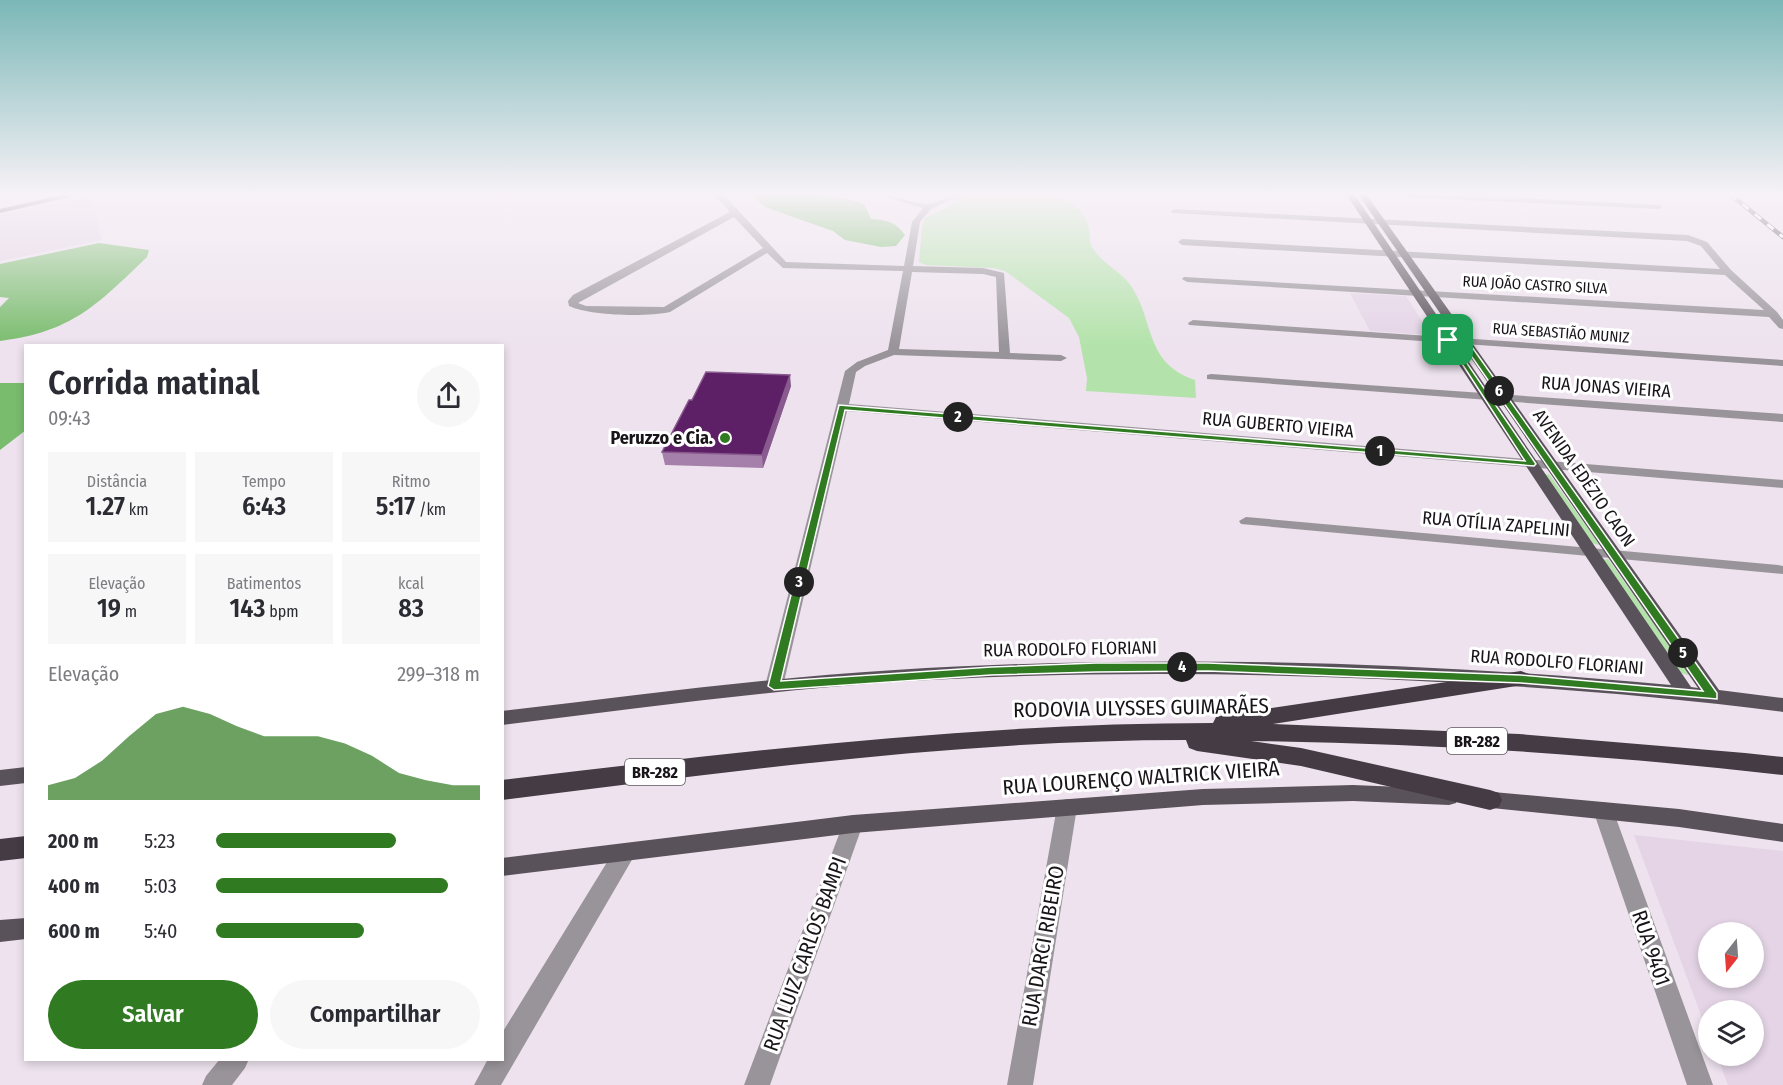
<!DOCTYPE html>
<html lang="pt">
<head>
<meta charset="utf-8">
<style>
  :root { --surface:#fff; --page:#f7f7f7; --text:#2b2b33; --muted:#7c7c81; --accent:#307a21 }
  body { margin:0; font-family:"Fira Sans Condensed",sans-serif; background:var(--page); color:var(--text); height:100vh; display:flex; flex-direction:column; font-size:22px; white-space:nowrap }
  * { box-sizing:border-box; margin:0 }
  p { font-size:20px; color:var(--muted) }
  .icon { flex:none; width:33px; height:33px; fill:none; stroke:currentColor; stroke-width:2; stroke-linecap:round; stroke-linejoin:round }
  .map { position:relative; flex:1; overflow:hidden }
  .drawer { position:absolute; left:24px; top:344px; width:480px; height:717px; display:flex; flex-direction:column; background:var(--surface); border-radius:0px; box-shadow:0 3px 9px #0003 }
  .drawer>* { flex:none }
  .needle { width:39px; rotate:197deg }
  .tools { position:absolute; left:1698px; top:922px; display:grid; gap:12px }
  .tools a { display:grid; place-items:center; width:66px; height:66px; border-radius:50%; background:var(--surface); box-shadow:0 3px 9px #0003; font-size:30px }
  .pin { position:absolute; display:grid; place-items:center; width:51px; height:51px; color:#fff; margin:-26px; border-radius:12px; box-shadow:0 3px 9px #0006 }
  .km { position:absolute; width:30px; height:30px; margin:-15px; border-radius:50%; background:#222; color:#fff; font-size:16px; line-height:30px; text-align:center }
  .round { display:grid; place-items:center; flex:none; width:63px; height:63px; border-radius:32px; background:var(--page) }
  .head { display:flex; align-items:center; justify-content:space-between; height:102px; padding:0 24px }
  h1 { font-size:33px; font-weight:600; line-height:45px }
  .figures { display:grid; grid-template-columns:repeat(3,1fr); gap:9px; height:102px; padding:6px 24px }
  .figures div { display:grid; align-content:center; border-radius:0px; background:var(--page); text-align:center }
  .figures b { font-size:26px; font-weight:600 }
  .figures small { font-size:16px; font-weight:400 }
  .figures p { font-size:16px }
  .chart { height:168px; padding:12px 24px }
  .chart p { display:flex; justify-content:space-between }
  .chart svg { width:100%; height:108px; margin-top:6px; fill:var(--accent); opacity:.7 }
  .action { display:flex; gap:12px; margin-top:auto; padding:12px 24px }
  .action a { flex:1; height:69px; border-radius:36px; background:var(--accent); color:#fff; font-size:24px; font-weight:600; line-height:69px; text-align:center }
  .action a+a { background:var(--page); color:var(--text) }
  ul { padding:0 24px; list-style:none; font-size:20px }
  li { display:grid; grid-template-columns:96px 72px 1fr; align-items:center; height:45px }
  li i { height:15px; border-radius:8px; background:var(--accent) }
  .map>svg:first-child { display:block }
  .built { fill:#e4d4e6; fill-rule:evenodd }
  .green { fill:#b3e3aa }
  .forest { fill:#79bc6d }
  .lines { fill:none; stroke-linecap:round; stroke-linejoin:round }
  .minor { fill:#999499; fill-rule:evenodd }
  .major { fill:#5a525a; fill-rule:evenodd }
  .highway { fill:#443b44; fill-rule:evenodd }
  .rail-casing { stroke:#464147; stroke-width:4.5 }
  .rail { stroke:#fff; stroke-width:3; stroke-dasharray:8; stroke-linecap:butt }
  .wall { fill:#a580aa }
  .shaded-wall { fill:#885a8e }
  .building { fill:#5d1f65; stroke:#885a8e; stroke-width:1.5 }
  .route { fill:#307a21; stroke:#fff; stroke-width:1.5; fill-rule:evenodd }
  .poi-dot { fill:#307a21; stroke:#fff; stroke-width:2 }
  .labels { text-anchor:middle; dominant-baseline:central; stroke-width:6; stroke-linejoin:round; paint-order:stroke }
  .far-street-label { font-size:15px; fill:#181418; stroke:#fff }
  .shield { fill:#fff; stroke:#5d5a5d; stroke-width:1.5 }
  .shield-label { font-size:16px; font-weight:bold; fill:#181418 }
  .street-label { font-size:18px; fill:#181418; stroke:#fff }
  .poi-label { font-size:18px; font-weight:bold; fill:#181418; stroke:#fff; text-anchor:end }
  .near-street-label { font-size:21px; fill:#181418; stroke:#fff }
</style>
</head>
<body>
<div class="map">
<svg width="1783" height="1085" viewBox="0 0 1783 1085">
  <rect width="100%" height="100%" fill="#ede2ee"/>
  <path class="built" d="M91 196 102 240 0 261V215Z
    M1350 293 1406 296 1431 335 1370 331Z
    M1634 835 1783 851V1085H1728L1717 1056H1754V1011H1708V1034ZM1708 933H1754V978H1708Z"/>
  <path class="green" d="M973 194C991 194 1041 190 1055 195 1073 201 1085 211 1089 229 1090 235 1089 242 1092 247 1101 263 1121 271 1131 286 1155 321 1144 363 1195 380L1196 398 1086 391 1087 378 1079 337 1069 318 1005 271 993 268 926 265 919 262 922 227 925 218Z
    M1549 474 1599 544 1598 545 1592 543 1545 475Z
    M1608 559 1690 674 1688 675 1681 673 1603 560Z"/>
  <path class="forest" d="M750 194C788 194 828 191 864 204L871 219C887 220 896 222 905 235L896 246 881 247 845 240 833 231 765 207Z
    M99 243 149 250 147 257C97 305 72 332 0 341V307L9 298 0 297V264Z
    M0 383H25L26 430 0 450Z"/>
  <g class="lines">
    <path class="minor" d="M714 194H723L786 262 904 266 912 222 923 208 875 194C894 194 911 204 927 204 938 204 949 194 963 194L931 209 920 222 913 266 983 268 1004 273 1010 353 1061 355 1067 358 1061 361 894 355 865 366 856 372 849 404 1783 480V488L847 411 783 686 780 691 774 692 768 691 765 686 845 371 857 362 888 350 903 271 783 268 767 253 670 312C647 317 590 316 569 306L568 301 573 295 730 212ZM734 217 763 248 664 307 586 306 578 303ZM912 272 983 274 996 277 999 352 899 349Z
      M1381 194H1439L1659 205 1663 207 1659 209 1385 196Z
      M1175 209 1688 235 1707 242 1731 270 1777 312 1783 320V329L1779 328 1769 317 1187 282 1182 279 1184 277 1764 310 1725 275 1182 245 1178 242 1182 239 1720 269 1701 246 1687 241 1172 213 1171 211Z
      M1193 320 1783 360V366L1189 325 1188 323Z
      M1211 374 1783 414V422L1207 379V375Z
      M1246 517 1778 565 1783 566V574L1241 524 1239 521Z
      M1067 799 1074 801 1077 807 1033 1085H1007L1057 807 1060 801Z
      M1603 802 1610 804 1613 810 1713 1085H1687L1593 810 1596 804Z
      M853 815 860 818 863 824 770 1085H744L843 824 846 818Z
      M625 843 633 846 636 852 633 858 501 1085H474L488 1059H502V1033L617 846Z
      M220 1059H249L245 1068 232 1085H202L206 1076Z"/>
    <path class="major" d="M67 194H83L0 213V209Z
      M1346 194H1354L1691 687 1698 688 1358 194H1366L1719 690 1783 698V712C1648 694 1513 685 1378 679 1217 672 1055 672 894 682 763 691 633 709 502 725V711C633 696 763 678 895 670 1152 654 1414 661 1671 685Z
      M26 767V783L0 786V770Z
      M1353 785 1449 789 1456 791 1459 797 1456 803 1449 805 1353 801 1203 805 853 833 502 876V858L853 815 1203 789Z
      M1482 791 1679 809 1783 824V842L1679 827 1482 807 1475 805 1472 799 1475 793Z
      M26 918V939L0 942V920Z"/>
    <path class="highway" d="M1521 671 1529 674 1532 679 1529 684 1273 724 1519 734 1745 753 1783 757V775C1607 755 1429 743 1251 741L1301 748 1490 790 1499 793 1502 800 1499 807 1490 810 1301 766 1197 751 1189 748 1186 740C957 740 730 772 502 800V780C739 752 974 723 1213 723L1216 717 1224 715Z
      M26 836V858L0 861V839Z"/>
    <g class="rail-casing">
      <path id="rail" d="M1730 194 1783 237"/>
    </g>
    <use href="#rail" class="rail"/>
  </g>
  <path class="wall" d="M791 386 763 468 665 465 662 452 692 400Z"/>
  <path class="shaded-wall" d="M790 375 791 386 763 468 762 455Z"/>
  <path class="building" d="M706 372 790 375 762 455 662 452 689 400H692Z"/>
  <linearGradient id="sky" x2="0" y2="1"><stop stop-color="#7bb7b7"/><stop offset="0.56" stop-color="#f7f2f7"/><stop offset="1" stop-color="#f7f2f7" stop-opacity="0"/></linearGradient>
  <rect width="1783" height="346" fill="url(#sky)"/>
  <path class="route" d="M1446 339 1467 340 1717 693V699L1521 683 1208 671 1096 672 991 675 774 690 768 686 839 405 1525 461ZM1453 343 1463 344 1703 691 1521 675 1208 663H1096L991 667 781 681 845 410 1534 466 1536 464Z"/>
  <circle class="poi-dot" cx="725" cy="438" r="6"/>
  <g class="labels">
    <g class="far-street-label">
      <text transform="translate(1535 285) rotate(3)">RUA JOÃO CASTRO SILVA</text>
      <text transform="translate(1561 333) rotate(4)">RUA SEBASTIÃO MUNIZ</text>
    </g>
    <g class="shield">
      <rect x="1447" y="728" width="60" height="26" rx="4.5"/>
      <rect x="625" y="759" width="60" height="26" rx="4.5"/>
    </g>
    <g class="shield-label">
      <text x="1477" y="741">BR-282</text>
      <text x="655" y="772">BR-282</text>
    </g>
    <g class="street-label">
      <text transform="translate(1606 387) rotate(4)">RUA JONAS VIEIRA</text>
      <text transform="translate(1278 425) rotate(5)">RUA GUBERTO VIEIRA</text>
      <text transform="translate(1584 478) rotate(55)">AVENIDA EDÉZIO CAON</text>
      <text transform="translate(1496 524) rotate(5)">RUA OTÍLIA ZAPELINI</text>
      <text transform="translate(1070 649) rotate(-1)">RUA RODOLFO FLORIANI</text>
      <text transform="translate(1557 662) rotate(4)">RUA RODOLFO FLORIANI</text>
    </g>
    <g class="poi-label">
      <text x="713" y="438">Peruzzo e Cia.</text>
    </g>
    <g class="near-street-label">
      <text transform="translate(1141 708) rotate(-1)">RODOVIA ULYSSES GUIMARÃES</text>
      <text transform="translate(1141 778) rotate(-4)">RUA LOURENÇO WALTRICK VIEIRA</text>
      <text transform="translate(1043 946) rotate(-80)">RUA DARCI RIBEIRO</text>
      <text transform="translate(1651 948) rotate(71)">RUA 9401</text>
      <text transform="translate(805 954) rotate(-70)">RUA LUIZ CARLOS BAMPI</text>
    </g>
  </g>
</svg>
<div class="tools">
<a><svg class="needle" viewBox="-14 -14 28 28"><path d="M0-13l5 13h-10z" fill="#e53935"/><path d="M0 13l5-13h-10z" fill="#7c7c81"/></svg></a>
<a><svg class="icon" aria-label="layers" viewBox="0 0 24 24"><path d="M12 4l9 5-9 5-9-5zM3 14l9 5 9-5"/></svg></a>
</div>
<div class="pin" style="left:1448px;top:340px;background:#1e9e55"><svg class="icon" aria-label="arrive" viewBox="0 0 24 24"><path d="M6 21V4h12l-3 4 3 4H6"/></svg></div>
<b class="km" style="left:1380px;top:451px">1</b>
<b class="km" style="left:958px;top:417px">2</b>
<b class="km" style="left:799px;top:582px">3</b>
<b class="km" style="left:1182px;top:667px">4</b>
<b class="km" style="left:1683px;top:653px">5</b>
<b class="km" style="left:1499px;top:391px">6</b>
<section class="drawer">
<div class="head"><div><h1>Corrida matinal</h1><p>09:43</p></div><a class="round"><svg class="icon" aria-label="share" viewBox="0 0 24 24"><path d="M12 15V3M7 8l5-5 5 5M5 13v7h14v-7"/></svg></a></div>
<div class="figures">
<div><p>Distância</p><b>1.27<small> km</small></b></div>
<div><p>Tempo</p><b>6:43</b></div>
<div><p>Ritmo</p><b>5:17<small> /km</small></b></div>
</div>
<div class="figures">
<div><p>Elevação</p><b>19<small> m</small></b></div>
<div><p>Batimentos</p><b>143<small> bpm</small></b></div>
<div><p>kcal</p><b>83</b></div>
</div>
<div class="chart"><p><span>Elevação</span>299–318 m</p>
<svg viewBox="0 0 160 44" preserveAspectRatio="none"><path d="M0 44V38L10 35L20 28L30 18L40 9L50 6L60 9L70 14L80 18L90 18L100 18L110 21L120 26L130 33L140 36L150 38L160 38V44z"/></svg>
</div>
<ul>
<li><b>200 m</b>5:23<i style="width:68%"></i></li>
<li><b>400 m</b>5:03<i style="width:88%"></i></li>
<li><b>600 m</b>5:40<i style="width:56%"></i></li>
</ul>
<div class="action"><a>Salvar</a><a>Compartilhar</a></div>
</section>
</div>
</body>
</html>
